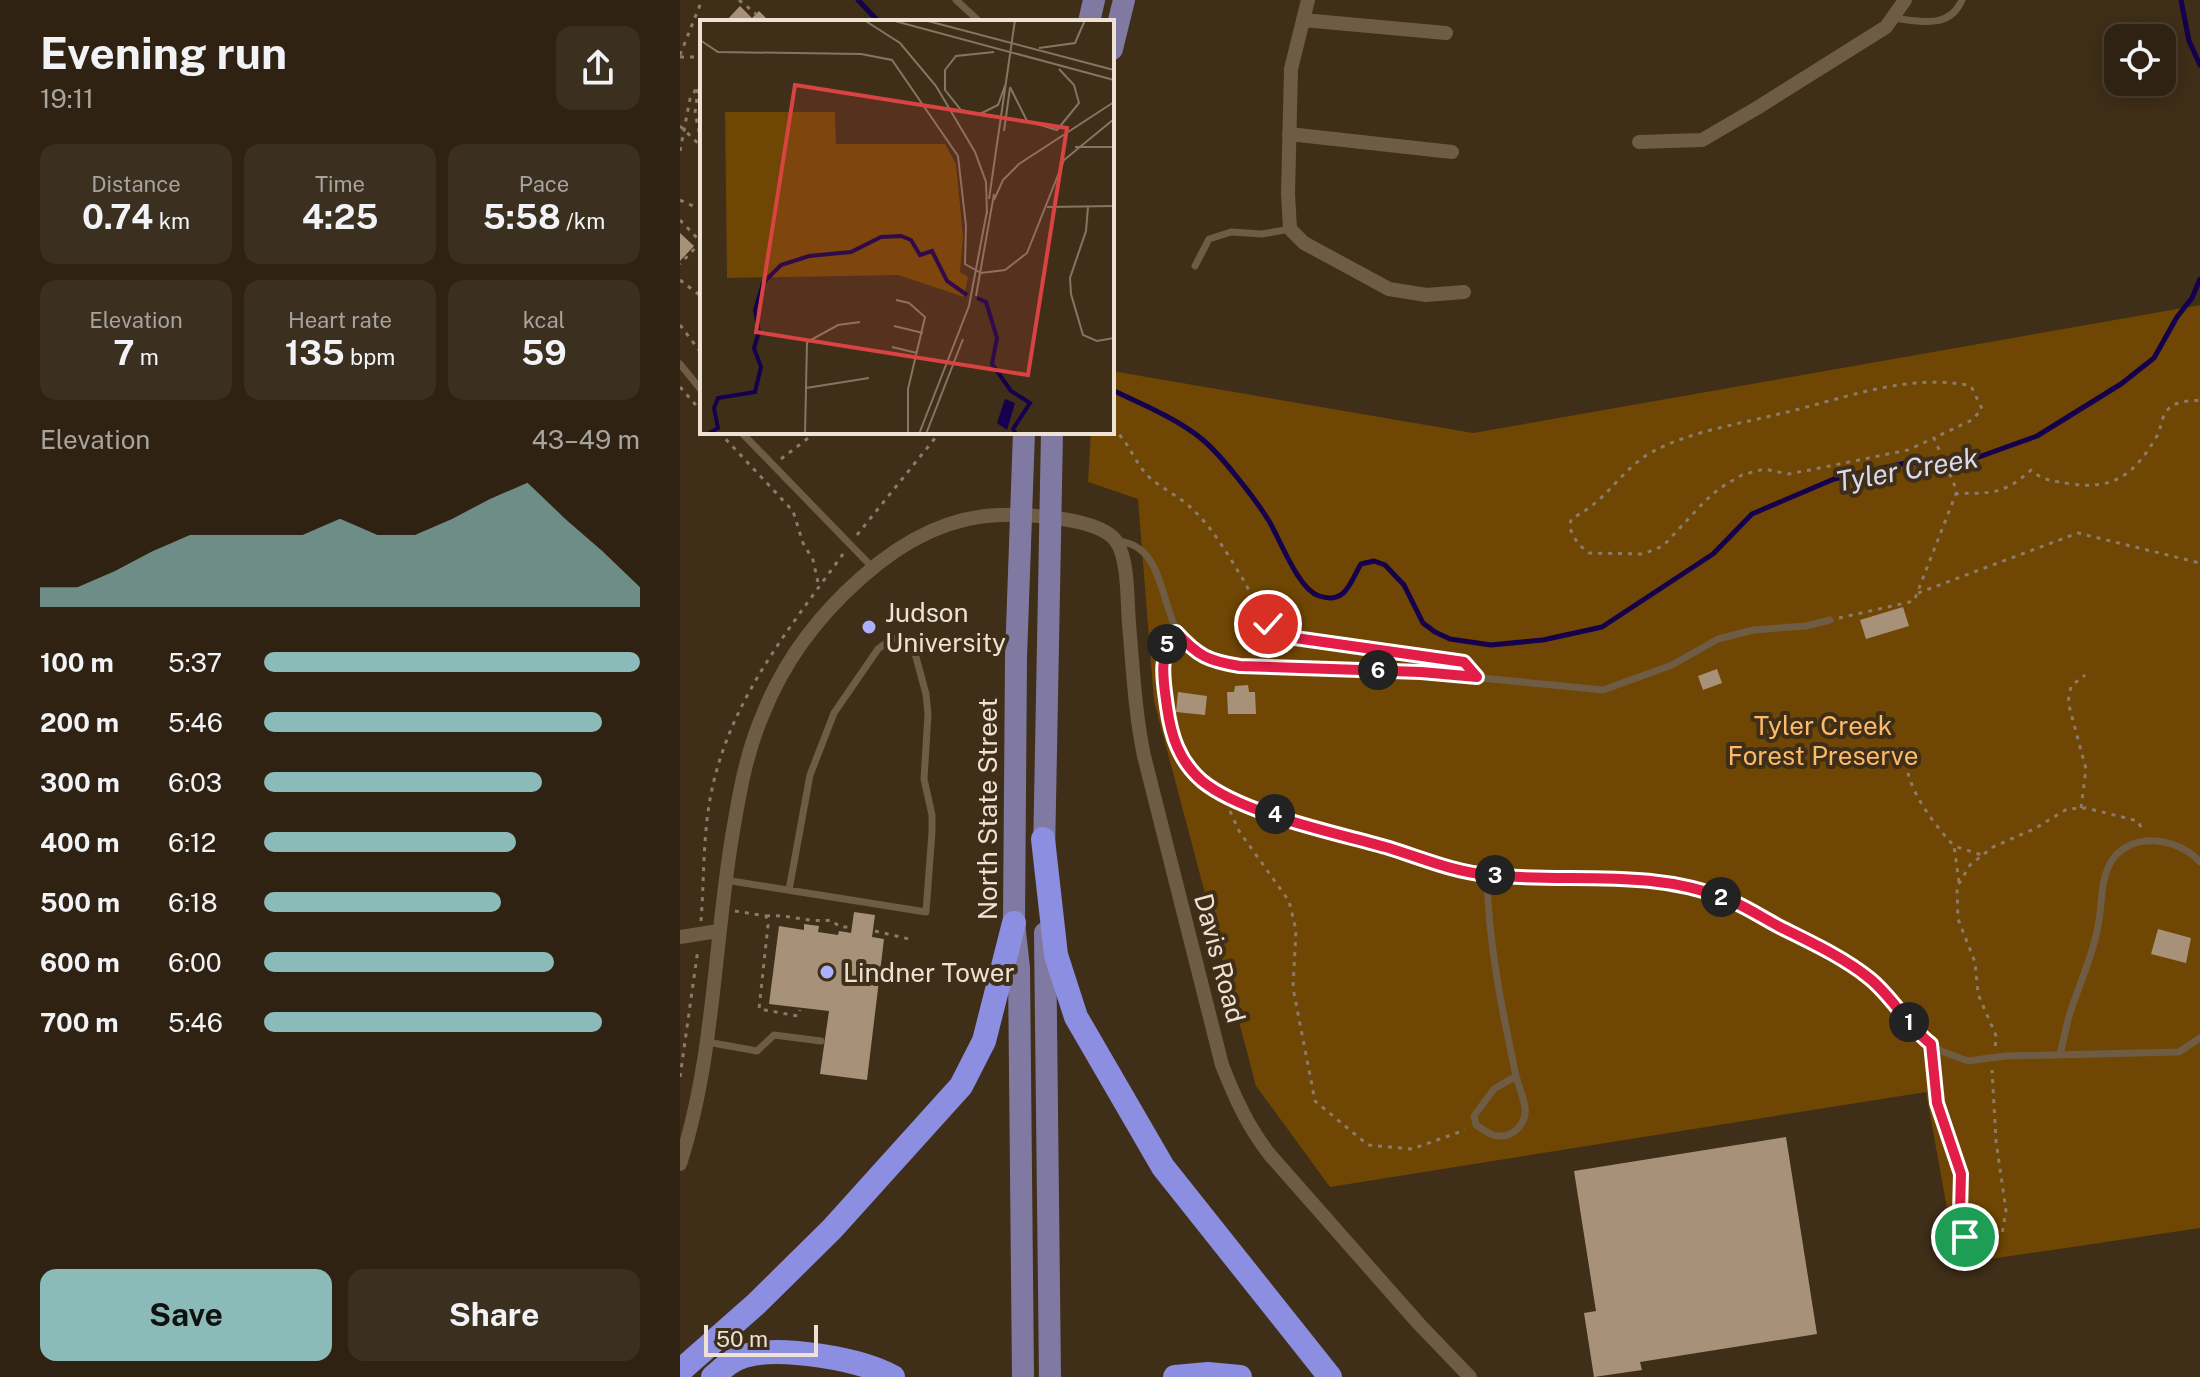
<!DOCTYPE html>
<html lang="en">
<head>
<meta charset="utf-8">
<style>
  :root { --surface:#2f2212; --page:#3b2f20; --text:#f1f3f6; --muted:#a7a49f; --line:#4a3f32; --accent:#8bbbb9 }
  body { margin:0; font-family:"Public Sans",sans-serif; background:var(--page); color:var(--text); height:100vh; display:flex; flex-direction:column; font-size:30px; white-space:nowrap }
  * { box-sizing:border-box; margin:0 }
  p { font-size:26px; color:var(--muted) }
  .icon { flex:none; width:44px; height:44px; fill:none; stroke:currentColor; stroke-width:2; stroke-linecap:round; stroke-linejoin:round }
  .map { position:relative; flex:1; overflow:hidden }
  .sheet { display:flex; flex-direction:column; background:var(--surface); width:680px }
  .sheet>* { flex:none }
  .fabs { position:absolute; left:1424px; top:24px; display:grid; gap:16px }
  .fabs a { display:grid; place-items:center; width:72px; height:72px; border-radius:16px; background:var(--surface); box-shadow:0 4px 20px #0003,0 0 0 2px var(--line); font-size:40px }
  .scale { position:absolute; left:24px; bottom:20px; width:114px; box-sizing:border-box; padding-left:8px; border:4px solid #ede2d4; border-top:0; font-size:22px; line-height:28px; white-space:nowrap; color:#ede2d4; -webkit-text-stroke:6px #3f2e18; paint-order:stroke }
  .pin { position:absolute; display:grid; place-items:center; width:68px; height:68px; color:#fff; margin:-34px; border:4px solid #fff; border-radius:50%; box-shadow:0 2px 8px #0007 }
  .km { position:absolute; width:40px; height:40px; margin:-20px; border-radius:50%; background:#222; color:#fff; font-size:22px; line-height:40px; text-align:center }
  .round { display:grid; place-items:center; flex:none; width:84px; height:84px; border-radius:16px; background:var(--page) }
  .summary { display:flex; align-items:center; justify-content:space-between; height:136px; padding:0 40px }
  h1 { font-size:44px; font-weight:700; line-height:60px }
  .metrics { display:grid; grid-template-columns:repeat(3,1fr); gap:12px; height:136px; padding:8px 40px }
  .metrics div { display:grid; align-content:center; border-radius:16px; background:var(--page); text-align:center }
  .metrics b { font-size:34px; font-weight:700 }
  .metrics small { font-size:22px; font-weight:400 }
  .metrics p { font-size:22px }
  .chart { height:224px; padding:16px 40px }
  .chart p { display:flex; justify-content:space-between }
  .chart svg { width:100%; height:144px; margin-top:8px; fill:var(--accent); opacity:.7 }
  .button { display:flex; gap:16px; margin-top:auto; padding:16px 40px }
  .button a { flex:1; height:92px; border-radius:16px; background:var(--accent); color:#111; font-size:32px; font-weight:700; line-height:92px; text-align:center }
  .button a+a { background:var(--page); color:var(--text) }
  ul { padding:0 40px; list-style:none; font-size:26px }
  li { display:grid; grid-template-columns:128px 96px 1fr; align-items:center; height:60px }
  li i { height:20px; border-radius:10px; background:var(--accent) }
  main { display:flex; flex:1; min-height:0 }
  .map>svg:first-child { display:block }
  .green { fill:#6f4603 }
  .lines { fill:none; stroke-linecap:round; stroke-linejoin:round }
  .stream { stroke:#14004c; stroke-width:5 }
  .building { fill:#a79279 }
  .path { stroke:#8b7c6a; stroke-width:3; stroke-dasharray:4 6; stroke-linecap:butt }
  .service { stroke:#6f5c45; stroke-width:7 }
  .minor { stroke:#6f5c45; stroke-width:14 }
  .primary { stroke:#807aa3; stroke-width:22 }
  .motorway { stroke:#8c8ee1; stroke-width:24 }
  .route-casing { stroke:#fff; stroke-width:16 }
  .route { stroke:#e11d48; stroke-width:10 }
  .poi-dot { fill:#acaffb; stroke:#3f2e18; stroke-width:3 }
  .labels { text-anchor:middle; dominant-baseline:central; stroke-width:8; stroke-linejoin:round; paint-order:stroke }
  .poi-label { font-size:26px; fill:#ede2d4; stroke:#3f2e18; text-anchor:start }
  .park-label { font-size:26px; fill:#fcbb68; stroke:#3f2e18 }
  .street-label { font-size:26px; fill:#ede2d4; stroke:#3f2e18 }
  .water-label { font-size:28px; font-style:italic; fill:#d8daf1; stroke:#3f2e18 }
  .inset-river { fill:none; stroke:#14004c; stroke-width:4 }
  .inset-road { fill:none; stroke:#857663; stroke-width:2 }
  .view { fill:#d94442; fill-opacity:0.15; stroke:#d94442; stroke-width:4 }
  .inset-edge { fill:none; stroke:#ede2d4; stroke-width:4 }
</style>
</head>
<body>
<main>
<section class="sheet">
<div class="summary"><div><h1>Evening run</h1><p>19:11</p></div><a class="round"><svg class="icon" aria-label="share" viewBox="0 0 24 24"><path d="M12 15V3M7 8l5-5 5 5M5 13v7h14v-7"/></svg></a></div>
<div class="metrics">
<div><p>Distance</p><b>0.74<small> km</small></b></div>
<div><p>Time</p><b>4:25</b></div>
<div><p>Pace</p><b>5:58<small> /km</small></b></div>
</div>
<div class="metrics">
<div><p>Elevation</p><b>7<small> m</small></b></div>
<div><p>Heart rate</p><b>135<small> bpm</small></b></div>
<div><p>kcal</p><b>59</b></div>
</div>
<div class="chart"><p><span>Elevation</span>43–49 m</p>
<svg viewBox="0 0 160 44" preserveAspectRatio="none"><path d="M0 44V38L10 38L20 33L30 27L40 22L50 22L60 22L70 22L80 17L90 22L100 22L110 17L120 11L130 6L140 17L150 27L160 38V44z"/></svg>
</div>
<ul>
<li><b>100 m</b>5:37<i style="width:100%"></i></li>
<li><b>200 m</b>5:46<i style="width:90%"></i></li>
<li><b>300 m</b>6:03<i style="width:74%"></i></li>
<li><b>400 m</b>6:12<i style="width:67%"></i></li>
<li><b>500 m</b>6:18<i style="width:63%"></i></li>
<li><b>600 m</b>6:00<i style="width:77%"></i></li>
<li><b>700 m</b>5:46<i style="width:90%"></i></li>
</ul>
<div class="button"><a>Save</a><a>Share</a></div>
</section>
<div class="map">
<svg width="1520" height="1377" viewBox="0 0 1520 1377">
  <rect width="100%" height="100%" fill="#3f2e18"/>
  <path class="green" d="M1520 305V1228L1277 1264 1246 1092 650 1187 576 1086 474 701 458 499 408 482 411 432H432V371L793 433Z"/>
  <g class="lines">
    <path class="stream" d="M178 0 199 22
      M1501 0 1509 41 1520 65
      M432 390C460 403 500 420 523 440 542 456 576 500 589 521 601 541 618 589 639 596 666 605 670 582 681 564L694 561 705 565 724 585 743 623 755 632 770 639 811 645 863 640 922 627 1033 554 1072 514 1154 479 1226 463 1296 458 1357 436 1441 384 1474 358 1497 317 1512 298 1520 279"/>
  </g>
  <path class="building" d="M60 6 72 18 79 11 90 22H45Z
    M0 233 14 246 0 261Z
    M1223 607 1229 626 1186 639 1180 620Z
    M1037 669 1042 683 1023 690 1018 676Z
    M568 685 569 692H575L576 714H548L547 692H554L555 686Z
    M498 692 527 696 525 715 496 712Z
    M174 912 195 915 192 937 204 939 187 1080 140 1074 149 1011 89 1004 99 926 124 930V924L139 926 138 932 158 935 159 931 171 933Z
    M1478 929 1511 938 1506 963 1471 954Z
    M1106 1137 1137 1334 960 1362 962 1370 914 1377 904 1313 916 1311 894 1171Z"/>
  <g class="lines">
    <path class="path" d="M59 0 76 14
      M0 55 22 0
      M0 57H22
      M18 89 15 113 22 145
      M0 126 22 147
      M0 151 10 99 22 79
      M22 160V189
      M0 200 22 210
      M0 220 21 242 0 264
      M0 280 22 297
      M0 325 22 354
      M0 387 22 412
      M432 428C449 441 454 462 469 477 481 488 497 495 509 506 532 526 548 555 564 581 575 600 584 632 608 637L707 653 770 659 787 665
      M39 432 113 511 123 543 133 560 139 587
      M101 459 136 432
      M1275 495 1279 493C1312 494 1326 493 1351 470 1363 481 1374 481 1391 484 1436 490 1455 473 1477 436 1481 429 1481 419 1486 412 1493 401 1508 401 1520 400
      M177 535 260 432
      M1238 593 1398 533 1520 563
      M1159 618 1234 601 1277 491 1254 438 1292 420 1302 409 1291 386C1228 372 1160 400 1099 414 1059 424 1013 431 976 450 955 460 941 478 925 494 915 504 904 512 891 519L890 529 898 544 909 553 963 554 983 546 1025 501 1040 488 1062 475 1084 469 1108 474 1130 470 1228 450 1254 438
      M1226 763C1230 793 1253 823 1274 846
      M1401 808 1406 769 1388 702 1391 686 1405 675
      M550 811 559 831 609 901 616 930 613 988 635 1101 688 1145 732 1149 785 1130
      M1279 882 1274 846 1302 855
      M55 911 86 916 88 925 79 1009 118 1016 120 1010
      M86 916C108 914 129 923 151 920L160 927H171
      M21 921C24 883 23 843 29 805 45 706 106 633 163 554
      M195 931 233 940
      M1315 1046 1317 1038 1298 994 1295 962 1278 919 1277 887 1290 865 1313 847 1354 829 1387 809 1406 808 1458 821 1462 830
      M1253 1059 1257 1103 1281 1174 1280 1213 1285 1237 1295 1248 1322 1234 1326 1211 1316 1141 1312 1070
      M0 1077 18 949"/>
    <path class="service" d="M276 0 300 22
      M1213 18C1240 21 1269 30 1282 0
      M515 266 529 239 551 232 582 234 610 229
      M0 364 22 391
      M61 432 193 568
      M437 541C492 545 476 623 513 651 527 662 544 663 560 666L741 672 923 690 992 665 1038 639 1073 630 1126 626 1150 620
      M496 632 484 649 483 680 490 730 495 746 509 768 544 796 590 813 807 875 911 877 995 882 1047 899 1149 952 1189 978 1213 1002 1238 1034 1261 1051 1288 1061 1325 1056 1499 1052 1520 1038
      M807 875C808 942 822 1010 836 1076L814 1089 794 1116 796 1125C801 1128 807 1133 813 1135 831 1140 847 1125 845 1107 843 1097 839 1086 836 1076
      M45 880 246 912 252 832V815L244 779 248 714 246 694 233 646 227 638 211 639 198 649 154 713 130 775 109 890
      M27 1042 77 1051 94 1035 141 1041
      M1380 1055C1383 1041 1386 1027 1390 1013 1401 979 1416 949 1420 913 1422 895 1422 874 1433 859 1453 831 1499 838 1520 862"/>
    <path class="minor" d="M628 0 611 69 608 194 610 229 624 243 709 289 746 295 784 292
      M623 20 766 33
      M609 134 772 152
      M959 142 1022 140 1077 108 1206 27 1225 0
      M0 937 38 931
      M0 1164C34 1059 34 946 52 837 59 795 66 753 83 714 104 661 139 615 181 578 220 543 268 516 321 515 348 514 420 518 436 541 449 560 447 602 449 624 453 669 455 713 464 756L542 1065C555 1098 568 1127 590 1155L739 1324 790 1377"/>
    <path class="primary" d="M409 22 414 0
      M432 49 444 0
      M364 855 372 432
      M365 933 370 1377
      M343 1377 339 968 334 923 336 657 344 432"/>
    <path class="motorway" d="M363 839 376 955 396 1017 483 1167 650 1377
      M0 1371 76 1304 152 1229 281 1086 304 1041 334 923
      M33 1377C43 1368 51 1360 64 1356 100 1345 181 1359 213 1377
      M495 1377 528 1374 560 1377"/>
  </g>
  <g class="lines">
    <g class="route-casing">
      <path id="route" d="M588 624 597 633 608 637 784 662 797 677 741 672 560 666C528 661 518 656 496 632 478 658 483 677 487 707 491 736 499 761 522 781 562 814 657 833 709 848 741 858 774 872 808 875 888 883 970 868 1047 899 1065 906 1083 918 1100 927 1130 942 1163 957 1189 978 1213 997 1227 1026 1251 1044L1257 1103 1281 1174 1280 1213 1285 1237"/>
    </g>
    <use href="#route" class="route"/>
  </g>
  <g class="poi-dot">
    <circle cx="189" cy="627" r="8"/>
    <circle cx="147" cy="972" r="8"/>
  </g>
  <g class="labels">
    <g class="poi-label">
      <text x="205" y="612">Judson<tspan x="205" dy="30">University</tspan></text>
      <text x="163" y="972">Lindner Tower</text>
    </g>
    <g class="park-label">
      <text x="1143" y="725">Tyler Creek<tspan x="1143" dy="30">Forest Preserve</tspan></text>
    </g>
    <g class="street-label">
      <text transform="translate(307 809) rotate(-90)">North State Street</text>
      <text transform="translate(540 958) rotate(75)">Davis Road</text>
    </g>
    <g class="water-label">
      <text transform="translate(1227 469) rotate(-10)">Tyler Creek</text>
    </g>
  </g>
  <g transform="translate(20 20)">
    <rect width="414" height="414" fill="#3f2e18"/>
    <path d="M25 92H135L136 124H245L256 144 263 216 260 252 268 257 264 277 198 255 27 258Z" fill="#6f4603"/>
    <path d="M305 379 315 383 307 410 297 403Z" fill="#14004c"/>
    <path class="inset-river" d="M277 278 286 282 297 318 292 344 311 371 330 383 313 409 316 414M8 414 18 408 14 388 18 378 55 372 61 347 54 328 59 312 55 290 63 263 81 245 109 236 151 232 181 217 201 216 211 220 220 235 232 231 247 261 267 275"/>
    <path class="inset-road" d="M164 0 200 23 236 66 275 132 286 162 287 194M191 0 414 60M224 0 414 50M0 20 18 32 161 34 192 40 258 136 266 206 265 244 281 253 305 250 327 233 364 140 414 99M339 28 375 23 385 0M294 32 256 36 245 50V70L261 90 280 94 298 85 306 63M310 67 327 101 357 110 379 83 374 65 359 49M304 111 310 68M375 127H414M289 179 315 0M294 180 303 160 319 144 414 82M347 187 414 186M388 187 386 211 370 258 371 274 383 315 397 321 414 318M276 276 294 174M196 280 209 283 225 297 208 369V414M194 306 223 313M192 327 217 333M106 368 169 358M105 414 107 322 138 305 160 302M219 414 269 286 287 191M226 414 263 319"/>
    <path class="view" d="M95 65 367 108 328 355 56 312Z"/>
    <rect width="414" height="414" class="inset-edge"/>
  </g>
</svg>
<div class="fabs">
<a><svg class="icon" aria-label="locate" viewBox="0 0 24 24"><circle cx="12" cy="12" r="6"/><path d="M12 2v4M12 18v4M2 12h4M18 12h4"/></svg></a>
</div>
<div class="scale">50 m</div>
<div class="pin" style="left:1285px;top:1237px;background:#1e9e55"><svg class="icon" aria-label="arrive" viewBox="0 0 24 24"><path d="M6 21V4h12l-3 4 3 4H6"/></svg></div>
<div class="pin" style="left:588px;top:624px;background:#d93025"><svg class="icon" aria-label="check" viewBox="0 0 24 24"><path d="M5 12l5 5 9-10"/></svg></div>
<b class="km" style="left:1229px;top:1022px">1</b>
<b class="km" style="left:1041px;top:897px">2</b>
<b class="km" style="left:815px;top:875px">3</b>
<b class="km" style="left:595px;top:814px">4</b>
<b class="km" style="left:487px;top:644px">5</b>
<b class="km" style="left:698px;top:670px">6</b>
</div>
</main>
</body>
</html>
